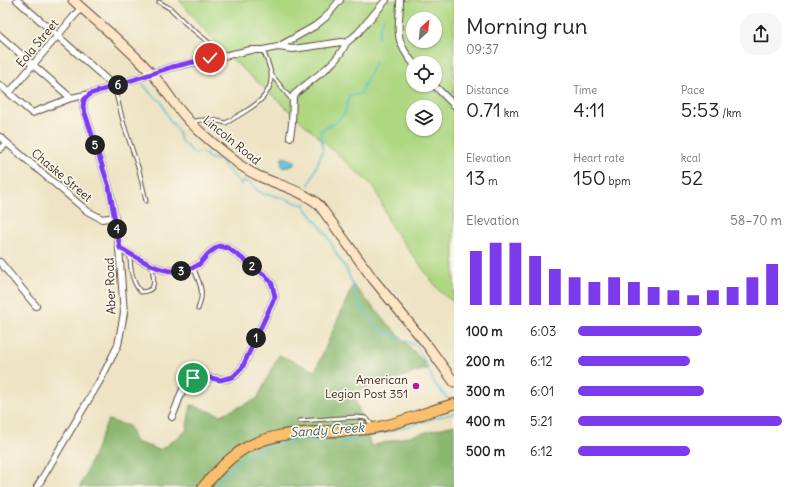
<!DOCTYPE html>
<html lang="en">
<head>
<meta charset="utf-8">
<style>
  :root { --surface:#fff; --page:#f6f6f6; --text:#202124; --muted:#757577; --accent:#7c3aed }
  body { margin:0; font-family:Delius,sans-serif; background:var(--page); color:var(--text); height:100vh; display:flex; flex-direction:column; font-size:15px; white-space:nowrap }
  * { box-sizing:border-box; margin:0 }
  p { font-size:13px; color:var(--muted) }
  .icon { flex:none; width:22px; height:22px; fill:none; stroke:currentColor; stroke-width:2; stroke-linecap:round; stroke-linejoin:round }
  .map { position:relative; flex:1; overflow:hidden }
  .details { display:flex; flex-direction:column; background:var(--surface); width:340px }
  .details>* { flex:none }
  .needle { width:26px; rotate:27deg }
  .tools { position:absolute; left:406px; top:12px; display:grid; gap:8px }
  .tools a { display:grid; place-items:center; width:36px; height:36px; border-radius:50%; background:var(--surface); box-shadow:0 1px 3px #0004; font-size:20px }
  .pin { position:absolute; display:grid; place-items:center; width:34px; height:34px; color:#fff; margin:-17px; border:2px solid #fff; border-radius:50%; box-shadow:0 1px 4px #0007 }
  .km { position:absolute; width:20px; height:20px; margin:-10px; border-radius:50%; background:#222; color:#fff; font-size:11px; line-height:20px; text-align:center }
  .round { display:grid; place-items:center; flex:none; width:42px; height:42px; border-radius:16px; background:var(--page) }
  .head { display:flex; align-items:center; justify-content:space-between; height:68px; padding:0 12px }
  h1 { font-size:22px; font-weight:600; line-height:30px }
  .figures { display:grid; grid-template-columns:repeat(3,1fr); gap:6px; height:68px; padding:4px 12px }
  .figures div { display:grid; align-content:center }
  .figures b { font-size:20px; font-weight:600 }
  .figures small { font-size:11px; font-weight:400 }
  .figures p { font-size:11px }
  .chart { height:112px; padding:8px 12px }
  .chart p { display:flex; justify-content:space-between }
  .chart svg { width:100%; height:72px; margin-top:4px; stroke:var(--accent); stroke-width:6 }
  ul { padding:0 12px; list-style:none; font-size:13px }
  li { display:grid; grid-template-columns:64px 48px 1fr; align-items:center; height:30px }
  li i { height:10px; border-radius:5px; background:var(--accent) }
  main { display:flex; flex:1; min-height:0 }
  .map>svg:first-child { display:block }
  .green { fill:#aed782; stroke:#748050; fill-rule:evenodd }
  .forest { fill:#8ab870; stroke:#627147 }
  .water { fill:#55bed2; stroke:#487478 }
  .lines { fill:none; stroke-linecap:round; stroke-linejoin:round }
  .stream { stroke:#55bed2; stroke-width:1.5 }
  .lane-casing { stroke:#564637; stroke-width:5 }
  .street-casing { stroke:#564637; stroke-width:8 }
  .secondary-casing { stroke:#564637; stroke-width:11 }
  .primary-casing { stroke:#564637; stroke-width:12 }
  .lane { stroke:#fff; stroke-width:3 }
  .street { stroke:#fff; stroke-width:6 }
  .secondary { stroke:#fde5c5; stroke-width:9 }
  .primary { stroke:#fabe6d; stroke-width:10 }
  .route-casing { stroke:#fff; stroke-width:8 }
  .route { stroke:#7c3aed; stroke-width:5 }
  .poi-dot { fill:#b5179e; stroke:#fbf7ec; stroke-width:1.5 }
  .labels { text-anchor:middle; dominant-baseline:central; stroke-width:3.5; stroke-linejoin:round; paint-order:stroke }
  .street-label { font-size:12px; fill:#3b2a1e; stroke:#fbf7ec }
  .poi-label { font-size:12px; fill:#3b2a1e; stroke:#fbf7ec; text-anchor:end }
  .water-label { font-size:13px; font-style:italic; fill:#445e5d; stroke:#fbf7ec }
</style>
</head>
<body>
<main>
<div class="map">
<svg width="454" height="487" viewBox="0 0 454 487">
  <rect width="100%" height="100%" fill="#fbf7ec"/>
  <filter id="ink" filterUnits="userSpaceOnUse"><feTurbulence type="fractalNoise" baseFrequency=".025" numOctaves="2"/><feDisplacementMap in="SourceGraphic" scale="8" xChannelSelector="R" yChannelSelector="G"/><feConvolveMatrix kernelMatrix="1 2 1 2 8 2 1 2 1" color-interpolation-filters="sRGB"/></filter>
  <filter id="wash" filterUnits="userSpaceOnUse"><feTurbulence type="fractalNoise" baseFrequency=".012" numOctaves="4" result="noise"/><feDisplacementMap in="SourceGraphic" scale="16" xChannelSelector="R" yChannelSelector="G"/><feGaussianBlur stdDeviation="0.9" result="paint"/><feColorMatrix in="noise" values="0 0 0 0 0 0 0 0 0 0 0 0 0 0 0 0 0 1.4 0 .05"/><feComposite in="paint" operator="in"/></filter>
  <g filter="url(#wash)">
    <rect width="100%" height="100%" fill="#eee4c5"/>
    <path class="green" d="M179 0H454V302L441 293 391 226 375 188 223 51ZM413 19H435V41H413ZM413 63H435V85H413ZM413 107H435V129H413Z"/>
    <path class="forest" d="M353 285 429 368 353 393 371 446 454 425V487H80L108 420 129 426 136 442 160 450 186 431 191 405 221 415 257 399 279 355 315 371Z"/>
    <path class="water" d="M284 157 295 161V164L292 166 283 168 281 164 282 158Z"/>
    <g class="lines">
      <path class="stream" d="M378 38 380 27 384 18
        M143 84 151 94 161 101 169 119 178 131 181 141 195 154 200 152 204 153 209 158 220 161 241 184 243 181 250 183 258 191 264 194 276 196 303 205
        M309 185 323 150 320 131 335 123 345 113 349 96 360 94 375 62
        M305 203 304 206 327 235 337 255 347 270 359 303 378 329 417 346 435 384 448 399
        M213 487 240 460 272 444 303 440 348 441 384 433 454 413"/>
    </g>
  </g>
  <g filter="url(#ink)">
    <g class="lines">
      <g class="lane-casing">
        <path id="lane" d="M159 2 171 9 185 23 214 47 218 57
          M271 74 291 99
          M114 86 124 125 139 170 146 201
          M192 122C205 118 213 120 226 123 243 112 274 100 271 74 270 66 266 58 263 50
          M130 254C130 266 132 283 141 292 159 291 153 279 152 266
          M193 267C200 284 205 291 198 309
          M299 421 356 417 366 418 373 426"/>
      </g>
      <g class="street-casing">
        <path id="street" d="M17 0 114 86
          M400 0C400 29 392 37 413 63
          M0 36 71 98
          M278 47 293 49 342 42 346 43 358 33 386 0
          M0 85 32 113 71 98 90 94 172 67 251 50H263L278 47 315 26 325 18 340 0
          M434 85 454 105
          M9 93 81 8
          M0 137 87 211 102 219 115 217
          M290 137 292 124 293 96C310 79 336 67 346 43
          M0 149 7 143
          M119 248C143 261 171 282 198 265 202 262 205 257 208 254 211 251 215 249 219 246L228 248 266 276 272 284 275 297 242 368C239 371 236 375 233 377 218 385 196 367 185 385 180 394 177 407 172 417
          M0 262 36 306
          M37 487 102 377 118 345 124 313 119 248 112 202 109 187 83 107 84 100 90 94"/>
      </g>
      <g class="secondary-casing">
        <path id="secondary" d="M73 0C99 24 127 46 151 73 162 84 169 97 179 109 195 130 219 148 240 165 262 182 288 184 311 199 315 201 319 205 322 209L373 279 428 346 454 382"/>
      </g>
      <g class="primary-casing">
        <path id="primary" d="M203 487C213 476 223 464 235 455 275 424 326 436 373 428 400 424 427 411 454 404"/>
      </g>
      <use href="#lane" class="lane"/>
      <use href="#street" class="street"/>
      <use href="#secondary" class="secondary"/>
      <use href="#primary" class="primary"/>
    </g>
  </g>
  <g class="lines" filter="url(#ink)">
    <g class="route-casing">
      <path id="route" d="M193 378 202 376 220 380 233 377 242 368 275 297 272 284 266 276 228 248 219 246C215 249 211 251 208 254 205 257 202 262 198 265 171 282 143 261 120 248L109 187 83 107 84 100 90 94 172 67 210 58"/>
    </g>
    <use href="#route" class="route"/>
  </g>
  <circle class="poi-dot" cx="416" cy="386" r="4"/>
  <g class="labels">
    <g class="street-label">
      <text transform="translate(37 43) rotate(-50)">Eola Street</text>
      <text transform="translate(232 140) rotate(39)">Lincoln Road</text>
      <text transform="translate(62 175) rotate(40)">Chaske Street</text>
      <text transform="translate(110 286) rotate(-92)">Aber Road</text>
    </g>
    <g class="poi-label">
      <text x="408" y="379">American<tspan x="408" dy="14">Legion Post 351</tspan></text>
    </g>
    <g class="water-label">
      <text transform="translate(327 430) rotate(-4)">Sandy Creek</text>
    </g>
  </g>
</svg>
<div class="tools">
<a><svg class="needle" viewBox="-14 -14 28 28"><path d="M0-13l5 13h-10z" fill="#e53935"/><path d="M0 13l5-13h-10z" fill="#757577"/></svg></a>
<a><svg class="icon" aria-label="locate" viewBox="0 0 24 24"><circle cx="12" cy="12" r="6"/><path d="M12 2v4M12 18v4M2 12h4M18 12h4"/></svg></a>
<a><svg class="icon" aria-label="layers" viewBox="0 0 24 24"><path d="M12 4l9 5-9 5-9-5zM3 14l9 5 9-5"/></svg></a>
</div>
<div class="pin" style="left:193px;top:378px;background:#1e9e55"><svg class="icon" aria-label="arrive" viewBox="0 0 24 24"><path d="M6 21V4h12l-3 4 3 4H6"/></svg></div>
<div class="pin" style="left:210px;top:58px;background:#d93025"><svg class="icon" aria-label="check" viewBox="0 0 24 24"><path d="M5 12l5 5 9-10"/></svg></div>
<b class="km" style="left:256px;top:338px">1</b>
<b class="km" style="left:252px;top:266px">2</b>
<b class="km" style="left:181px;top:271px">3</b>
<b class="km" style="left:117px;top:229px">4</b>
<b class="km" style="left:95px;top:145px">5</b>
<b class="km" style="left:118px;top:85px">6</b>
</div>
<section class="details">
<div class="head"><div><h1>Morning run</h1><p>09:37</p></div><a class="round"><svg class="icon" aria-label="share" viewBox="0 0 24 24"><path d="M12 15V3M7 8l5-5 5 5M5 13v7h14v-7"/></svg></a></div>
<div class="figures">
<div><p>Distance</p><b>0.71<small> km</small></b></div>
<div><p>Time</p><b>4:11</b></div>
<div><p>Pace</p><b>5:53<small> /km</small></b></div>
</div>
<div class="figures">
<div><p>Elevation</p><b>13<small> m</small></b></div>
<div><p>Heart rate</p><b>150<small> bpm</small></b></div>
<div><p>kcal</p><b>52</b></div>
</div>
<div class="chart"><p><span>Elevation</span>58–70 m</p>
<svg viewBox="0 0 160 44" preserveAspectRatio="none"><path d="M5 44V11M15 44V6M25 44V6M35 44V14M45 44V22M55 44V27M65 44V30M75 44V27M85 44V30M95 44V33M105 44V35M115 44V38M125 44V35M135 44V33M145 44V27M155 44V19"/></svg>
</div>
<ul>
<li><b>100 m</b>6:03<i style="width:61%"></i></li>
<li><b>200 m</b>6:12<i style="width:55%"></i></li>
<li><b>300 m</b>6:01<i style="width:62%"></i></li>
<li><b>400 m</b>5:21<i style="width:100%"></i></li>
<li><b>500 m</b>6:12<i style="width:55%"></i></li>
</ul>
</section>
</main>
</body>
</html>
